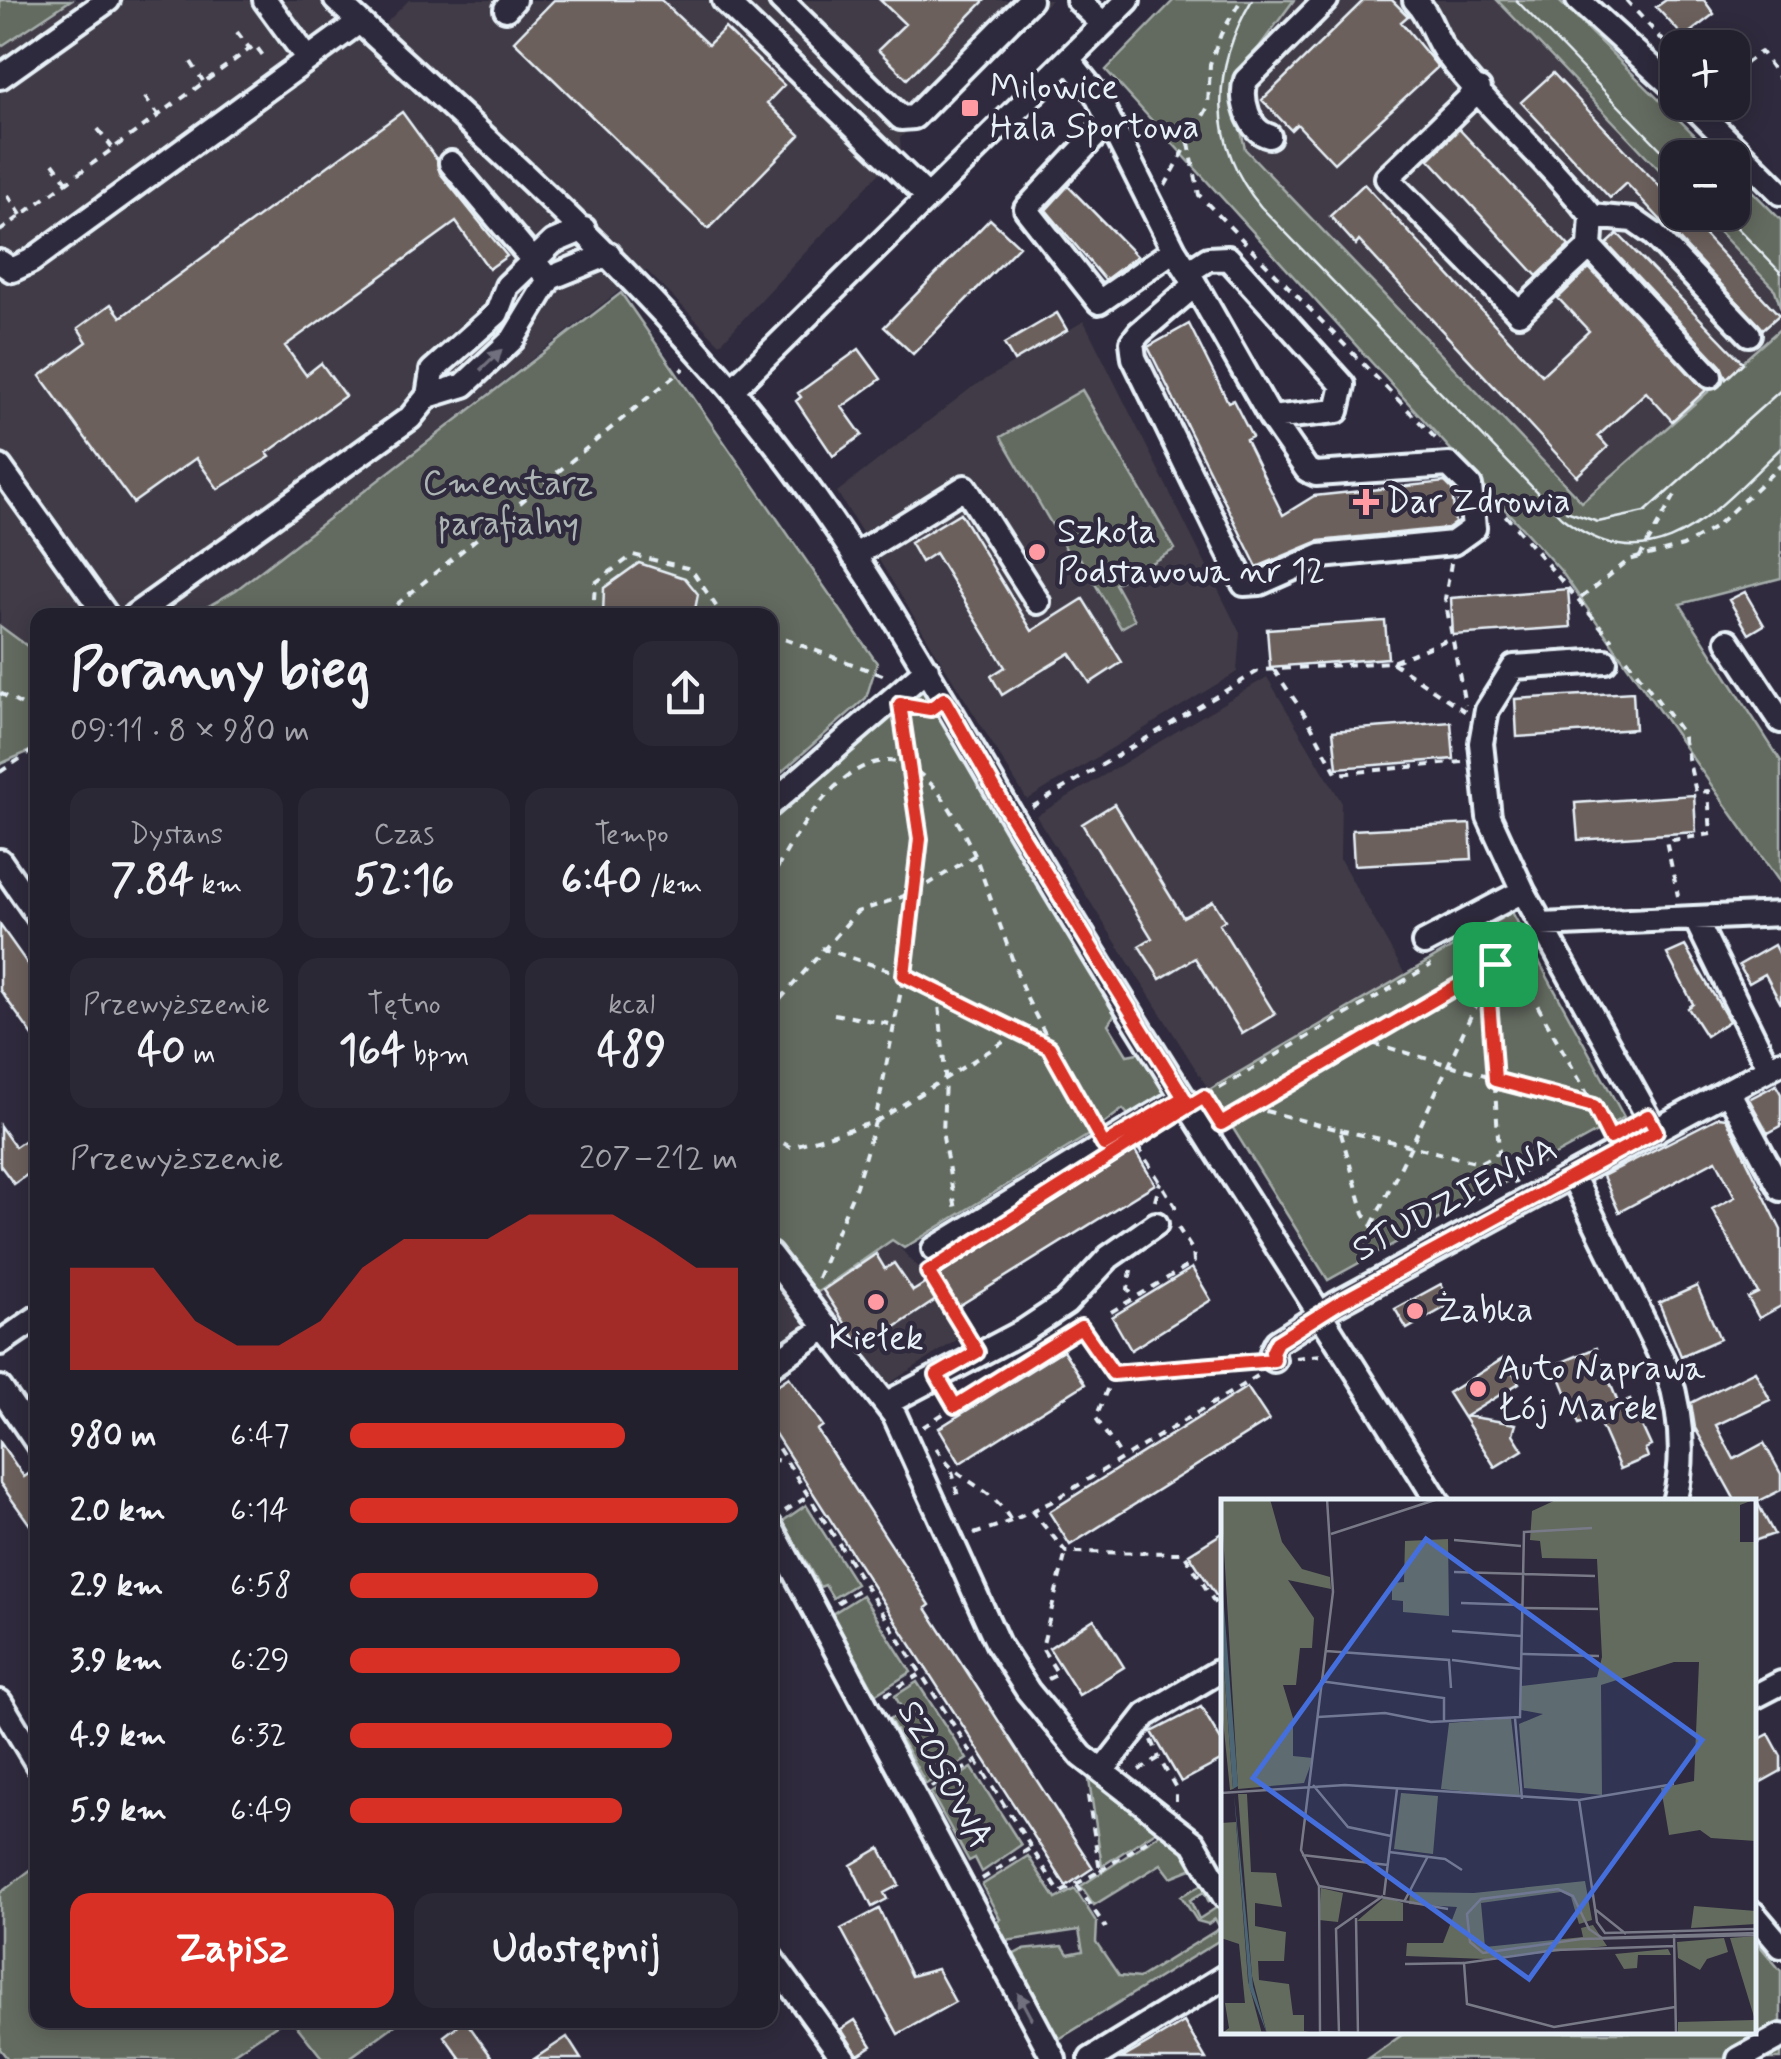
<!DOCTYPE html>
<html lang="pl">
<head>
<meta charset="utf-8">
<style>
  :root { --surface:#23202e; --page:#2b2836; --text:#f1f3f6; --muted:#a3a3aa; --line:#403e4a; --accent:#d93025 }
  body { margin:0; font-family:Mynerve,sans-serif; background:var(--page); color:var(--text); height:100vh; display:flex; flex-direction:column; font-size:38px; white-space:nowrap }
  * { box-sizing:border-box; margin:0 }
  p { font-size:32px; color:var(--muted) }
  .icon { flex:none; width:55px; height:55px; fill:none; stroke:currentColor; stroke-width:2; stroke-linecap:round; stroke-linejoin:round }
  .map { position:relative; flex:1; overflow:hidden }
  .panel { position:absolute; left:30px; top:608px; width:748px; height:1420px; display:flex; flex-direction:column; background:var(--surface); border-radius:20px; box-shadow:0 5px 25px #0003,0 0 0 2px var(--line) }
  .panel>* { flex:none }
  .fabs { position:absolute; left:1660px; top:30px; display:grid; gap:20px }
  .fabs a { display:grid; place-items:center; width:90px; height:90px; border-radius:20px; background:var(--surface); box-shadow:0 5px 25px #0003,0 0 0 2px var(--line); font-size:50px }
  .pin { position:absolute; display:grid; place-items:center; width:85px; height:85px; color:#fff; margin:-42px; border-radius:20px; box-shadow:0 5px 15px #0006 }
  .round { display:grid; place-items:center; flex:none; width:105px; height:105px; border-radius:20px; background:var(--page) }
  .overview { display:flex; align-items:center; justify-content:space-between; height:170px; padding:0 40px }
  h1 { font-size:55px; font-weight:800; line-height:75px }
  .metrics { display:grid; grid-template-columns:repeat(3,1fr); gap:15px; height:170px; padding:10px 40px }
  .metrics div { display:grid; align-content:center; border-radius:20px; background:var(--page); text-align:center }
  .metrics b { font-size:42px; font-weight:800 }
  .metrics small { font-size:28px; font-weight:400 }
  .metrics p { font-size:28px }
  .chart { height:280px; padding:20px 40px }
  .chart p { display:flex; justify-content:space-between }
  .chart svg { width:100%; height:180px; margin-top:10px; fill:var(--accent); opacity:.7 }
  .cta { display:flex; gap:20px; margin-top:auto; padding:20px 40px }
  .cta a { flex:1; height:115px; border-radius:20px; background:var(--accent); color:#fff; font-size:40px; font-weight:800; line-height:115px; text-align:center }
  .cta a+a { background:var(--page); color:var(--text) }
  ul { padding:0 40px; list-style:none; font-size:32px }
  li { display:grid; grid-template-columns:160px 120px 1fr; align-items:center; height:75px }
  li i { height:25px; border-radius:12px; background:var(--accent) }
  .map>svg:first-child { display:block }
  .built { fill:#413a46 }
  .green { fill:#636b5f; stroke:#a6aeac; stroke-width:2.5 }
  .building { fill:#6c615c; stroke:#e8f1f8; stroke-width:2.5 }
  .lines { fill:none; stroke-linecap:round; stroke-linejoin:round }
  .minor-casing { stroke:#e8f1f8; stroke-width:30 }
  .path { stroke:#e8f1f8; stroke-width:4; stroke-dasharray:8 8; stroke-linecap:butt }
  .minor { stroke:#2f2a3d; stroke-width:22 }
  .tram { stroke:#e8f1f8; stroke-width:2.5 }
  .oneway { fill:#70707e }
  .route-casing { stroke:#fff; stroke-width:20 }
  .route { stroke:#d93025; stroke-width:12 }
  .poi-dot { fill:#ff9aa2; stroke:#2f2a3d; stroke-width:4 }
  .labels { text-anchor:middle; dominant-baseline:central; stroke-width:9; stroke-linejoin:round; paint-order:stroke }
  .poi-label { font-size:35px; fill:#e8f1f8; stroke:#2f2a3d; text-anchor:start }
  .park-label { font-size:35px; fill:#acb5b3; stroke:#2f2a3d }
  .street-label { font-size:35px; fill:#e8f1f8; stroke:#2f2a3d }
  .inset-road { fill:none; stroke:#797a88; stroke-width:2.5 }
  .view { fill:#466fde; fill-opacity:0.15; stroke:#466fde; stroke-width:5 }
  .inset-edge { fill:none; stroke:#e8f1f8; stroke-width:5 }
</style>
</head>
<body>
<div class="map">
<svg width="1781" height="2059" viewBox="0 0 1781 2059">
  <rect width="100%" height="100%" fill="#2f2a3d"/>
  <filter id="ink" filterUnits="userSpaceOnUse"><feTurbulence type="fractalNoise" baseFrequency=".01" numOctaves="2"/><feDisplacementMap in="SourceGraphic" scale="20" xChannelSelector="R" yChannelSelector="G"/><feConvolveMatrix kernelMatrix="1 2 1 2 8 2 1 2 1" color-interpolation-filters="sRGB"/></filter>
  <g filter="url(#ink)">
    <path class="built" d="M71 0H351L382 27 409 0H1051L900 138 901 150 720 344 646 270 236 590 193 615H38L37 654 0 626V47Z
      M1294 0H1497L1677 188 1678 212 1701 213 1775 290 1781 328 1582 503 1245 149 1231 85Z
      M1084 321 1240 633 1237 672 1027 800 837 492 971 388Z
      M1267 677 1341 801 1340 859 1406 976 1209 1090 1036 816Z
      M893 1240 919 1269 960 1338 885 1386 812 1296Z
      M770 1281 808 1328 770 1355Z"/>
    <path class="green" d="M0 0H71L0 47Z
      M1174 0H1294L1231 85 1245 149 1582 502 1781 328V578L1680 604 1781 761V884L1561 571 1106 70Z
      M1497 0H1558L1717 157 1678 158 1677 188Z
      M1733 172 1781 220V309L1775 290 1701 213 1732 212Z
      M621 293 877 663 866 698 770 782V615H193L236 590Z
      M1082 390 1175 549 1115 584 1135 620 1121 628 1077 553 1070 556 1001 437Z
      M0 626 38 654 37 748 0 764Z
      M918 688H924L1117 1011 1108 1024 1127 1055 1143 1052 1167 1092 1165 1099 1130 1117 1123 1109 1090 1134 904 1248 892 1240 812 1296 770 1245V822Z
      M1512 912 1624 1117 1328 1280 1209 1090Z
      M806 1505 856 1584 833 1598 825 1585 820 1587 783 1521Z
      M862 1595 911 1672 876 1694 832 1614Z
      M917 1682 967 1759 926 1784 890 1719 903 1711 895 1696Z
      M1087 1767 1165 1825 1102 1866Z
      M972 1768 1021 1845 982 1872 975 1858 969 1861 931 1793Z
      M1169 1828 1187 1846 1196 1867 1171 1877 1161 1864 1094 1905 1081 1886Z
      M1028 1856 1056 1899 1075 1889 1097 1923 1096 1942 1119 1976 1139 1978 1220 1928 1215 1919 1208 1924 1197 1921 1181 1896 1203 1884 1214 1898 1209 1902 1204 1892 1190 1900 1199 1919 1219 1906 1223 1915V1938L1051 2044 1009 1957 1022 1950 1063 1946 1068 1954 1083 1951 1079 1930 1006 1941 994 1923 1000 1919 982 1885Z
      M37 1865 38 2020H284L225 2059H8L0 2049V1893Z
      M1754 1939 1781 1971V2059H1368L1406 2032H1754Z
      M292 2020H402L348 2059H323Z"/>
    <path class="building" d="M554 0H661L708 45 725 28 784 85 767 103 800 135 708 229 514 41Z
      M880 0H985L907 79 878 50 905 24Z
      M1364 0H1392L1408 16 1401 22 1438 67 1334 163 1297 124 1291 130 1262 100Z
      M1666 0H1704L1714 14 1684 37 1656 7Z
      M1553 73 1678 206V212H1683L1779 315 1763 329 1626 183 1610 198 1521 102Z
      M402 112 437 160 440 173 507 256 489 269 456 222 285 346 306 375 321 363 345 396 267 453 270 457 218 489 196 458 133 503 40 376 87 342 78 328 111 304 121 317Z
      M1459 129 1569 246 1537 276 1429 159Z
      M1364 184 1542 375 1589 331 1558 298 1589 268 1706 390 1672 421 1646 392 1598 436 1608 447 1577 476 1359 241 1356 245 1330 216Z
      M1068 186 1137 256 1105 280 1046 210Z
      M990 219 1019 246 913 354 884 327Z
      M1618 234 1743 363 1726 379 1721 366 1607 244Z
      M1057 313 1067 330 1014 361 1004 344Z
      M1189 324 1228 402 1233 400 1252 437 1246 440 1283 515 1314 496 1445 482 1452 489 1455 523 1448 528 1319 541 1257 567 1148 347Z
      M859 349 881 379 842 407 862 435 833 456 796 401 801 397 798 393Z
      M960 513 1032 631 1083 599 1122 662 1090 683 1070 653 1002 695 991 676 1005 667 935 553 921 562 910 543Z
      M639 563 685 578 698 594 694 615H603L604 588Z
      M1568 589 1571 627 1453 635 1451 598Z
      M1745 592 1764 625 1749 634 1729 600Z
      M1385 621 1388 658 1270 667 1267 629Z
      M1633 692 1635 729 1517 737 1515 699Z
      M1451 722 1454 759 1337 768 1333 731Z
      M1694 795 1696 832 1578 840 1575 803Z
      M1114 804 1183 917 1213 901 1225 920 1219 924 1275 1014 1242 1034 1195 958 1160 979 1139 946 1152 938 1082 824Z
      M1470 824 1472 859 1354 865 1352 830Z
      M0 925 34 973 30 975 38 985V1043L0 990Z
      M1774 945 1781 959V1004L1765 974 1749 983 1739 965Z
      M1685 946 1729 1021 1706 1036 1688 1008 1693 1004 1667 954Z
      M1776 1085 1781 1094V1126L1768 1133 1749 1099Z
      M1719 1117 1726 1118 1781 1230V1306L1759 1318 1748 1298 1758 1293 1712 1209 1735 1197 1716 1160 1619 1212 1603 1176Z
      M0 1126 15 1147 38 1131V1167L14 1184 0 1165Z
      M1135 1151 1155 1184 957 1307 948 1292 862 1349 823 1290 876 1254 885 1269 894 1263 913 1291Z
      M1192 1268 1211 1300 1131 1350 1112 1317Z
      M1441 1284 1451 1304 1407 1329 1395 1309Z
      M1697 1286 1720 1339 1681 1356 1659 1303Z
      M1596 1348 1619 1405 1630 1400 1651 1446 1645 1449 1648 1457 1620 1469 1597 1417 1579 1424 1555 1365Z
      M1063 1350 1085 1384 960 1463 939 1428Z
      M1504 1358 1519 1383 1466 1416 1516 1424 1513 1434 1523 1450 1495 1467 1448 1393Z
      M1755 1371 1770 1400 1716 1425 1734 1459 1764 1443 1781 1474V1490L1757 1502 1774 1534 1754 1541V1502H1736L1695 1428 1691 1403Z
      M789 1377 823 1426 817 1430 930 1605 926 1608 1093 1868 1066 1886 770 1426V1390Z
      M1247 1387 1269 1420 1070 1545 1049 1512Z
      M0 1442 24 1477 30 1473 38 1483V1536L0 1483Z
      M1224 1532V1608L1189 1554Z
      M1094 1619 1124 1667 1079 1695 1049 1648Z
      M1201 1707 1224 1745V1759L1181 1782 1152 1732Z
      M1769 1734 1781 1756V1771L1754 1786V1742Z
      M880 1848 899 1885 884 1893 887 1899 872 1907 851 1865Z
      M879 1909 911 1976 937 1969 955 2002 898 2034 841 1929Z
      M465 2020 493 2059H461L444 2036Z
      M855 2020 872 2046 858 2055 841 2029Z
      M1184 2022 1206 2059H1121L1152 2041Z
      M567 2037 581 2059H534Z"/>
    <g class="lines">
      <g class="minor-casing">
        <path id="minor" d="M265 0 308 59
          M336 0C472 126 611 248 731 389 864 545 958 729 1063 903 1184 1105 1314 1301 1438 1502
          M724 0 927 196
          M781 0 901 118 914 117 1030 0
          M1078 0 1103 24
          M1415 0C1430 15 1434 37 1446 53 1490 111 1547 159 1592 216L1590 247 1519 313 1387 178 1479 89
          M1578 0 1678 91
          M506 9 514 0
          M1068 59 1096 94 1174 250 1188 272 1271 418 1307 470 1316 474 1449 465 1470 486 1474 528 1453 543 1321 556 1260 583 1244 584 1134 358 1132 342 1139 333 1195 285
          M0 77 108 0
          M1689 102 1781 193
          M1109 121 1026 209 1099 302 1174 250
          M1269 136C1248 131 1240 98 1246 80L1326 0
          M451 163 542 271
          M1592 216 1633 220 1653 234 1749 334
          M1590 247 1710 376
          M0 262 12 270 31 261 359 22
          M1188 272 1208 259 1228 258 1343 385 1337 411 1271 418
          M732 390 1128 0
          M428 396 464 385 513 339 550 278 609 254
          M0 467 106 615
          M854 556 965 487 1038 602
          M135 615 410 418 428 396 432 371 497 313 507 286 553 242 584 229
          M1728 641 1781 721
          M1605 661 1514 667 1487 710 1481 743 1489 817 1523 891 1656 1131
          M770 805 927 669
          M0 861 38 916
          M1696 920 1769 1069
          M1542 925 1781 914
          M1424 943 1523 891
          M1728 1091 1781 1189
          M1573 1177 1668 1371C1681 1413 1686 1458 1674 1502
          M934 1249 1183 1097
          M770 1255 895 1416 998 1644 1028 1691 1082 1756 1194 1843 1224 1896
          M0 1343 38 1317
          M1274 1360 1272 1352 1277 1342 1336 1304 1781 1062
          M770 1366 827 1327
          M0 1388 38 1444
          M887 1403 1024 1331 1066 1303 1109 1257 1156 1224
          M770 1526 1054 2059
          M1754 1697 1781 1683
          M0 1702 38 1765
          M1102 1771 1146 1715 1218 1672 1224 1673
          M1754 1914 1781 1946
          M770 1957 844 2059
          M1091 2059 1224 1977
          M1739 2059 1781 2036"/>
      </g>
      <path class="path" d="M1626 0 1678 57
        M237 32 250 49
        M191 62 203 81
        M1732 73 1761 52 1781 81
        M145 97 158 115
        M98 129 112 147
        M1189 143 1199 195 1441 444
        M53 163 67 182
        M1165 186 1208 107 1210 64 1221 34 1241 0
        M8 195 21 215
        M0 231 255 45 267 61
        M1495 503 1612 640
        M1639 558 1678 490
        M1451 563 1445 599 1465 705
        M1581 598 1629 560 1683 546 1714 528 1781 465
        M694 611 712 615
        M384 615 684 368
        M593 615 595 583 633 555 691 569 722 615
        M770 634 888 677
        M1627 659 1682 733 1696 792 1708 791 1711 834 1666 841 1678 896
        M1392 662 1466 712
        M1274 670 1307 718 1337 774 1462 762
        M0 693 33 711 38 719
        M0 772 38 747
        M1032 807 1260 670 1392 662 1449 639
        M770 883C790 840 852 733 911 768 942 786 959 824 975 855
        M1528 944 1509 955 1594 1106
        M821 948 904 975 1049 1047
        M1495 963 1365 1041 1594 1106 1607 1133
        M1489 989 1499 1153 1516 1184
        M938 992 945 1074 943 1137 956 1210
        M770 1011 857 912 916 892 975 855 1025 995 1094 1128
        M834 1014 895 1025
        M1206 1096 1431 965
        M1250 1107 1340 1130 1364 1213 1387 1251
        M1225 1121 1364 1042
        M1340 1130 1411 1146 1495 963 1509 955 1495 931
        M770 1135 790 1147 875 1122 1018 1033
        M1138 1147 1175 1206 1177 1216
        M1155 1201 1160 1182
        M1372 1225 1411 1146 1479 1163 1498 1153
        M932 1270 928 1272 968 1338
        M1131 1270 1128 1289 1134 1298
        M818 1278 856 1186 875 1122 904 975 920 839 902 718
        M1111 1312 1194 1262 1193 1251 1177 1226
        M1081 1327 1113 1373 1252 1362
        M1296 1358 1321 1355
        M993 1374 997 1380 1081 1327 1077 1320
        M1113 1374 1096 1418 1122 1458
        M955 1406 997 1380
        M923 1427 955 1406 950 1396
        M770 1435 1060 1893 1100 1871 1087 1790
        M936 1448C958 1485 990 1483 1011 1521L1051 1502 1259 1375
        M770 1459 786 1462
        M952 1471 959 1501
        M1031 1510 1066 1552 1184 1553 1220 1611 1224 1609
        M785 1511 807 1497
        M974 1534 1011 1521
        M837 1603 863 1587
        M1048 1679 1058 1674 1042 1648 1066 1552
        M885 1695 919 1675
        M1152 1740 1159 1758
        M1139 1770 1159 1758 1176 1788V1801
        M931 1787 975 1763
        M1100 1871 1151 1838
        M982 1879 1029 1849
        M1077 1885 1106 1928"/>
      <use href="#minor" class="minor"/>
      <path class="tram" d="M1252 0C1211 69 1208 144 1261 207L1561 517C1654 590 1715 511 1781 448
        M1516 0 1678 167
        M1722 212 1781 273
        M1566 511 1598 522 1645 512 1781 390"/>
    </g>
    <defs><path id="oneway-solid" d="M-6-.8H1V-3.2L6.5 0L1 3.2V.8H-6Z" transform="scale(2.5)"/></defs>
    <g class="oneway">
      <use href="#oneway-solid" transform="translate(491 360) rotate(-44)"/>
      <use href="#oneway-solid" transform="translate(1025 2006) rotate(-118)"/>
    </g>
  </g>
  <g class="lines" filter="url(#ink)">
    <g class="route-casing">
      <path id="route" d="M1495 964 1221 1124 1204 1097 1189 1106 1183 1098 1104 1145 1049 1047 904 975 920 839 900 704 930 709 944 699 1008 812 1189 1106 928 1272 977 1352 937 1375 955 1406 1081 1327 1113 1373 1274 1360 1272 1352 1277 1342 1337 1304 1656 1131 1648 1116 1610 1138 1594 1106 1495 1080 1488 986 1495 964"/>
    </g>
    <use href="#route" class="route"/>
  </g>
  <g class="poi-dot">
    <rect x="960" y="98" width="20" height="20" rx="5"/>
    <path d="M1361 487h10v10h10v10h-10v10h-10v-10h-10v-10h10z"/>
    <circle cx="1037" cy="552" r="10"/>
    <circle cx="876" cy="1302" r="10"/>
    <circle cx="1415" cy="1311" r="10"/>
    <circle cx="1478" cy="1389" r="10"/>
  </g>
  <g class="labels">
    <g class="poi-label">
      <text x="990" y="88">Milowice<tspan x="990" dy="40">Hala Sportowa</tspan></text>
      <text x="1386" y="502">Dar Zdrowia</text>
      <text x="1057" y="532">Szkoła<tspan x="1057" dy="40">Podstawowa nr 12</tspan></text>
      <text x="1435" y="1311">Żabka</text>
      <text x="876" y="1339" text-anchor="middle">Kiełek</text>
      <text x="1498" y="1369">Auto Naprawa<tspan x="1498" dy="40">Łój Marek</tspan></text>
    </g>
    <g class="park-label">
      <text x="508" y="484">Cmentarz<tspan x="508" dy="40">parafialny</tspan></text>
    </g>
    <g class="street-label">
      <text transform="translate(1455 1200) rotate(-28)">STUDZIENNA</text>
      <text transform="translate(944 1775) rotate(62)">SZOSOWA</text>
    </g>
  </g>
  <g transform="translate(1221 1499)">
    <rect width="535" height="535" fill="#2f2a3d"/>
    <path d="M0 0H49L61 43 81 70 109 78 110 90 67 81 93 119 91 149H79L75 186H62L72 219V257L92 259 83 284 17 290ZM337 0H535L519 6V43H535V342L490 339 479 331 448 336 440 289 473 282 478 163H453L380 186 381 296 303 289 298 225 322 215 300 211V187L376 178 381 158 376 60 321 59 319 42 309 41 311 12ZM227 40 228 117 182 113V102L171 101V84L183 83 184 42ZM0 130 12 290 9 291 0 201ZM290 219 299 298 220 290 228 224ZM180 294 217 297 212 355 173 350ZM17 295H26L30 373 55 374 61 408 34 404V427L65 433 63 462H37L38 481 68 485 72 516H83V532L100 535H46L31 477ZM15 323 27 482 41 535H0L8 529 4 504H24L18 445 0 439V324ZM364 382 371 421 358 425 350 398 340 393 260 404 264 448 362 438 360 429 372 426 386 447 265 460 185 457 186 444H222L236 408 188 405 189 393 253 394ZM100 389 122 394 117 423 98 421ZM164 398 182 404V422H136ZM473 407 535 412V425L470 429ZM535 437V535H457V523L534 521 509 439ZM503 439 507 453 486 460 479 471 457 459 456 443ZM447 450 450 456H417L416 469 403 470 394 455Z" fill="#636b5f"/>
    <path d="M0 69 17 287 12 290 0 130ZM13 295 32 487 46 535 28 488Z" fill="#4d6676"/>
    <path class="inset-road" d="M106 0 112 93 80 351 98 387 99 533 137 534M110 35 217 0M233 41 300 47M233 73 374 77M240 104 301 106M301 109 377 110M231 132 300 137M105 152 228 161 230 189M301 155 378 157M231 161 301 170M99 182 223 199V222M97 218 164 214 210 223 299 218 303 33 371 29M294 219 301 300M92 286 127 328 170 337M0 294 124 286 358 301 453 285M358 301 376 423 384 434 535 430M168 353 224 360 241 371M81 356 167 366M98 387 227 410M163 396 176 290M183 403 207 357M375 411 405 435M135 419 137 535M535 434 381 439 368 430 352 397 337 390 260 400 246 415 249 443 262 454 360 440 535 436M453 435 455 535M454 447 334 451 243 464 246 505 333 528 454 508M184 465 243 464M118 534 115 430 162 397"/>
    <path class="view" d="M205 40 481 241 308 480 32 279Z"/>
    <rect width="535" height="535" class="inset-edge"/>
  </g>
</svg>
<div class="fabs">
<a>+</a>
<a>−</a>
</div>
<div class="pin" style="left:1495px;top:964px;background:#1e9e55"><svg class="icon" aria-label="arrive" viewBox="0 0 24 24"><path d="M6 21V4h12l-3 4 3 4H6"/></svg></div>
<section class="panel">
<div class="overview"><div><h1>Poranny bieg</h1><p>09:11 · 8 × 980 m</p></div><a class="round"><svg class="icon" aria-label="share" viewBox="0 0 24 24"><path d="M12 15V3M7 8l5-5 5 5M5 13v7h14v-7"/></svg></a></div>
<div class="metrics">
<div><p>Dystans</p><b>7.84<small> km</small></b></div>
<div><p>Czas</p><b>52:16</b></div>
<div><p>Tempo</p><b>6:40<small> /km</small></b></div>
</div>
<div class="metrics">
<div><p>Przewyższenie</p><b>40<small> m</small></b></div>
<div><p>Tętno</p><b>164<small> bpm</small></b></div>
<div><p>kcal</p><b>489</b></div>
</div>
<div class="chart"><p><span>Przewyższenie</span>207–212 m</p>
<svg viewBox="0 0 160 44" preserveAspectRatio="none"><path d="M0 44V19L10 19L20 19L30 32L40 38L50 38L60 32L70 19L80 12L90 12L100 12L110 6L120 6L130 6L140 12L150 19L160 19V44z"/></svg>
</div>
<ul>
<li><b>980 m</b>6:47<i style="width:71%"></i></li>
<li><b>2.0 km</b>6:14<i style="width:100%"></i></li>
<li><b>2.9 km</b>6:58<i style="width:64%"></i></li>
<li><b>3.9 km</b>6:29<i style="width:85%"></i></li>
<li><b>4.9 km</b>6:32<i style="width:83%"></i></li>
<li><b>5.9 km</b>6:49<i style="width:70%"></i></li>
</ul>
<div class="cta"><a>Zapisz</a><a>Udostępnij</a></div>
</section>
</div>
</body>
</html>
